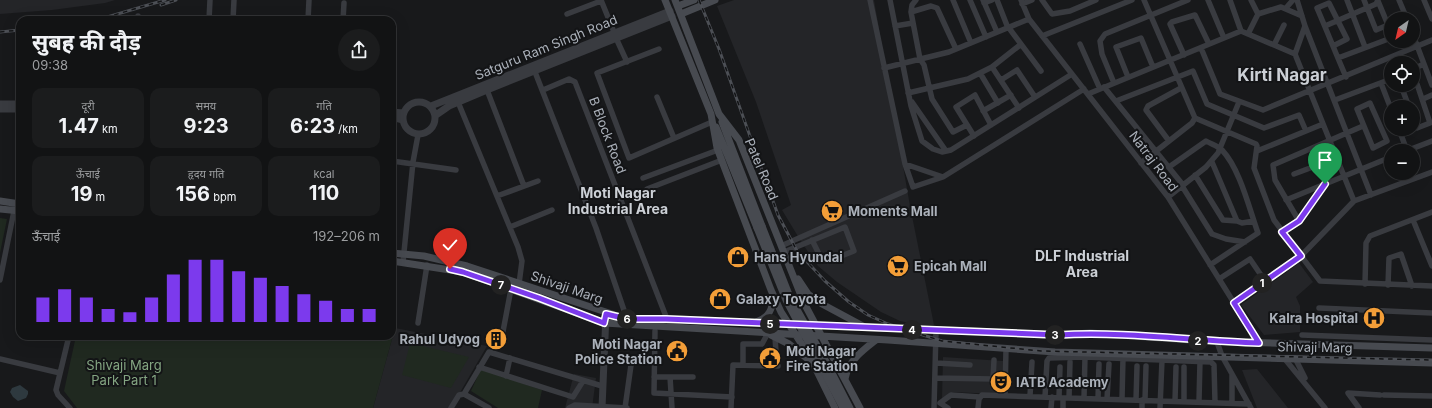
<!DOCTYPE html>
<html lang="hi">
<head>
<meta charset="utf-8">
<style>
  :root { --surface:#121314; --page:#1b1c1d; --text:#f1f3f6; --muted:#9c9ea0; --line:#313234; --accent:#7c3aed }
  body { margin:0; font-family:Inter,"Noto Sans Devanagari",sans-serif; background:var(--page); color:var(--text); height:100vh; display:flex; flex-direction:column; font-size:15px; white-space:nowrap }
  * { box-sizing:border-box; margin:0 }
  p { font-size:13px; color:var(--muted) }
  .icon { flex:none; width:22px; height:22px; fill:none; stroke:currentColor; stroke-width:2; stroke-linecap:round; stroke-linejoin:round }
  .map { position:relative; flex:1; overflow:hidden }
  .panel { position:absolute; left:16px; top:16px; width:380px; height:324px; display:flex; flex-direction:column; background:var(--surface); border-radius:12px; box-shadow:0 4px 16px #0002,0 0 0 1px var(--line) }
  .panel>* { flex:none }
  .needle { width:26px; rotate:214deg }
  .controls { position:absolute; left:1384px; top:12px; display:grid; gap:8px }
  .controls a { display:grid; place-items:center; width:36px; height:36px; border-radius:50%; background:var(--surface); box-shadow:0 4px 16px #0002,0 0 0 1px var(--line); font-size:20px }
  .pin { position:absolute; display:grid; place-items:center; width:34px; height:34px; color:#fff; margin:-41px -17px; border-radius:50% 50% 50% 0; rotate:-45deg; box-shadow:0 0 4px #0007 }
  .pin .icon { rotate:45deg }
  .km { position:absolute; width:20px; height:20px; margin:-10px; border-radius:50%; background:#222; color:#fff; font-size:11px; line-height:20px; text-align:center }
  .round { display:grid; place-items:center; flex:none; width:42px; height:42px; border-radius:21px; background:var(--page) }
  .summary { display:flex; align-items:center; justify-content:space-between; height:68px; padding:0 16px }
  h1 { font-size:22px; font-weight:700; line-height:30px }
  .stats { display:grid; grid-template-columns:repeat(3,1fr); gap:6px; height:68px; padding:4px 16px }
  .stats div { display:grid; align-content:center; border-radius:10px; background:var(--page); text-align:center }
  .stats b { font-size:20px; font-weight:700 }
  .stats small { font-size:11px; font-weight:400 }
  .stats p { font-size:11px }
  .chart { height:112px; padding:8px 16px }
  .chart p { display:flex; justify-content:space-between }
  .chart svg { width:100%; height:72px; margin-top:4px; stroke:var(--accent); stroke-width:6 }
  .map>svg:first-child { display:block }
  .built { fill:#242528 }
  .green { fill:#202920 }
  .water { fill:#2e393f }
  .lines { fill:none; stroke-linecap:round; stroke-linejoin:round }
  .minor { stroke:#393b40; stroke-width:5.5 }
  .tertiary { stroke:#393b40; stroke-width:7 }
  .secondary { stroke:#474a50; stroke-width:7 }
  .rail-casing { stroke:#4c4f55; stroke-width:3 }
  .rail { stroke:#131416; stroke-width:1.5; stroke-dasharray:4.5; stroke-linecap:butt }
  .secondary-bridge { stroke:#474a50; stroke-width:7 }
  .route-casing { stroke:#fff; stroke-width:8 }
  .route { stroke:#7c3aed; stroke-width:5 }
  .labels { text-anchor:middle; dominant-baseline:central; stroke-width:4; stroke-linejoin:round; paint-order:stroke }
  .street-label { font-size:13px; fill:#abb1ba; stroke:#131416 }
  .poi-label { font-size:13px; font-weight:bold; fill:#abb1ba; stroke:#131416; text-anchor:start }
  .park-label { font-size:13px; fill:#84a582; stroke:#131416 }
  .neighbourhood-label { font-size:14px; font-weight:bold; fill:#ccd0d6; stroke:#131416 }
  .district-label { font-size:17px; font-weight:bold; fill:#ccd0d6; stroke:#131416 }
</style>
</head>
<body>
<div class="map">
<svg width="1432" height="408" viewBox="0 0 1432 408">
  <rect width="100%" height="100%" fill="#18191b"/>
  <path class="built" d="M0 0H115L105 3 52 10 0 14Z
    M734 0H874L910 206 934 325H920L900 321 881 312 837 282 818 266 802 243 782 210 791 205 756 102 717 6Z
    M1299 263 1313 282 1296 297 1300 306V332L1264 335 1241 305Z
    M395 328 487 346 451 408H373Z
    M943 357 1003 361V386L995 394 953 392 942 399Z
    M1257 369 1288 408H1257L1242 370Z
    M574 374 596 378 592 408H565Z"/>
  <path class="green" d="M0 218 7 219 0 253Z
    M392 328H395L373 408H77L64 391 76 336H392Z
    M410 343 469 357 451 388 402 375Z
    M481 369 542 390 538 408H498L471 391Z"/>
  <path class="water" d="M20 385 28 391V394L26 398 18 401 13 397 10 392 12 388Z"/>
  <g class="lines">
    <path class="minor" d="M601 0 614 32
      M870 0 905 164 913 187 943 177
      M890 0 911 106 922 141 933 149 942 152 951 150 1072 74
      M916 0 912 5 911 12 920 59 924 65 932 99 953 132 967 125
      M953 0 971 43
      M970 0 986 37
      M983 0 997 32
      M997 0 1008 28
      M1021 0 1029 19 1168 197 1259 343
      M1042 0 1052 14 1070 11 1096 0
      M1208 0 1224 38
      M1230 0 1241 31
      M1251 0 1258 14 1281 7 1302 16
      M1347 0 1365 47
      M1364 0 1376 30 1388 25 1378 1
      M1399 0 1407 19
      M1424 0 1432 19
      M984 3 992 0
      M1022 4 1032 0
      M1286 8 1293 0
      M911 12 931 6 937 8 956 49
      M567 14 601 1
      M138 20V16
      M209 20 210 0
      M233 20 234 0
      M308 20 309 0
      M343 20 344 3
      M895 26 913 23
      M1305 26 1371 195
      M1325 26 1376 4 1378 0
      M1009 28 1041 71
      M1248 34 1258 14
      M1413 35 1432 85
      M1042 36 1132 0
      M616 38 627 62
      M1080 44 1100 89
      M1274 45 1284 25
      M1333 46 1347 39 1329 3 1317 8C1327 31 1336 54 1346 77
      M1201 48 1220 94 1263 110 1432 40
      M659 49 597 73 629 158 712 122
      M1295 54 1305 26 1297 0
      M1184 55 1170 24 1172 22 1195 15 1209 44
      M1338 58 1391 38
      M992 67 1019 108
      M884 68 949 52 1029 19
      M1413 69 1424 64
      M535 72 596 228 627 319
      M980 73 998 103
      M1128 77 1116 47 1141 38 1153 67
      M1001 80 1017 70 1035 97
      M1114 83 1102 54 1100 41 1105 34 1188 0
      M1381 83 1391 109
      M1104 87 1183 185
      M487 90 524 186
      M543 90 569 79 575 82 667 319
      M908 93 968 79 992 67 1020 45
      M1088 94 1241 31 1295 54 1354 201
      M657 97 674 138
      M1423 99 1432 95
      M1335 100 1391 79
      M1116 101 1193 71 1207 104 1264 128 1299 115 1306 131
      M458 102 518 247 522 261 519 284
      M912 102 946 151
      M1370 103 1387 141 1373 148 1357 109Z
      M1409 107 1403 91 1417 84 1430 123 1417 128 1413 119
      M983 111 1011 95
      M1195 118 1256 144 1257 146 1254 168 1274 220 1320 281 1432 286
      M1399 129 1407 151
      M974 136 956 107 975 95 991 125
      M1169 141 1146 110 1148 106 1181 88
      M1257 151 1323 124
      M1406 151 1432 141
      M392 161 456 170
      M1212 162 1237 221 1242 223 1254 221
      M1141 163 1192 123 1195 118 1144 0
      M905 164 943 177 1084 89
      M1169 167 1206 141C1211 144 1218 146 1222 150 1240 169 1249 208 1258 233L1210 265
      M1294 174 1337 158
      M1195 175 1223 220 1237 221
      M643 178 718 150
      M1182 186 1212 234 1226 239 1245 242
      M647 189 722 160
      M497 196 538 181
      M1168 197 1206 167 1218 153 1239 102
      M1286 200 1391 157
      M1413 220 1432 266
      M1299 221 1325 184
      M510 227 552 210
      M1282 232 1299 221 1275 180 1273 165 1363 126
      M812 240 820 256
      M781 246 905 191
      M784 252 845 227 854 251 828 261
      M403 262 413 162 418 135
      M1219 279 1250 259 1265 281
      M0 280 14 211
      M1365 284 1366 243 1370 236 1432 212
      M1388 285 1389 258 1401 254 1412 286
      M1234 303 1301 256 1354 201 1432 172
      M1319 308 1432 313
      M418 323 427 265
      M655 331 654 393 732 397
      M1302 335 1432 340
      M69 336 56 390 58 395 70 408
      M775 337 776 352
      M501 342 511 289
      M1217 342 1222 356 1251 408
      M1284 358 1325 408
      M1295 358 1305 378
      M0 359 60 373
      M936 363 970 365
      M743 365V344H762L768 333
      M479 367 573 397 583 381
      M506 376 510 358
      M654 377H693
      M670 377 672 408
      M935 378 993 379 994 360
      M464 394 489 352 602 386
      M1005 395 1006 349
      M1384 395 1432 396
      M1030 396 1032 362
      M1045 397 1047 361 1049 358 1085 357 1211 362 1214 365 1215 402
      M1059 397 1060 367
      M1069 398 1070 362
      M1084 398 1085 357
      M1098 399 1099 364
      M1107 399 1109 364
      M1122 399 1123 358
      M1136 400 1137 366
      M1142 400V408
      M1145 400 1146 366
      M1175 401 1176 367
      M1184 401V367
      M1199 401 1200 361
      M1232 403V375
      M451 408 459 395 464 394 489 408
      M569 408 575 405 627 408
      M625 408 632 358 655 359
      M731 408 733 365 778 366
      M934 408 936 331
      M948 408 940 403 951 395 980 397
      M978 408 979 399 982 395 1249 404
      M1051 408 1052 397
      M1063 408V398
      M1160 408 1162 360
      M1359 408 1348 393 1380 395"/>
    <path class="tertiary" d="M403 118a16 16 0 1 1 32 0a16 16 0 1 1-32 0Z
      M0 104H20
      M431 106 670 11
      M0 109H20
      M392 112 403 113
      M436 115 449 106 487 90 672 16
      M392 117 403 120
      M602 408 606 314"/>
    <path class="secondary" d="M665 0 711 114 717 148 771 290 781 312 810 357 835 408
      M675 0 719 114 739 140 804 303 860 408
      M678 6 694 0
      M681 14 715 0
      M722 122 762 226
      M716 127 757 228
      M0 201 20 204
      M0 209 20 211
      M392 253 424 256 467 266 627 319H667L1058 335 1090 333 1206 341 1432 348
      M392 261 463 272 604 323 888 340 1055 352 1432 363
      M798 279 808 294 822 304 863 326
      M756 322C769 318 773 309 773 296
      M771 335 789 344 809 360
      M845 379C848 361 862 351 876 340"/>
    <g class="rail-casing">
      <path id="rail" d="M699 0 719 49 778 215 797 251 825 281 849 302 868 315 888 324 942 341 1041 351 1432 360
        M161 5 176 0
        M97 20 165 0
        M0 32 20 30"/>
    </g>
    <use href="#rail" class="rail"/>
    <path class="secondary-bridge" d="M762 226 790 297 829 367 850 408
      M757 228 786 300 843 408"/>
  </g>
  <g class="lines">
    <g class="route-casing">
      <path id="route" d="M450 269 463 272 539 298 604 323 606 314 627 319H666L1058 335C1125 331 1193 341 1259 343L1234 303 1301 256 1282 232 1299 221 1325 184"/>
    </g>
    <use href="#route" class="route"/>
  </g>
  <defs>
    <g id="supermarket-disc" transform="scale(1.15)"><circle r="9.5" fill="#f39e38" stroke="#131416"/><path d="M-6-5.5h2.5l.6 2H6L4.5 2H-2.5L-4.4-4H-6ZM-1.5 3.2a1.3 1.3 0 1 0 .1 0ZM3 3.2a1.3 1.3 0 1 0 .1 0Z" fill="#111"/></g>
    <g id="shop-disc" transform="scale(1.15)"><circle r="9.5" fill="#f39e38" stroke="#131416"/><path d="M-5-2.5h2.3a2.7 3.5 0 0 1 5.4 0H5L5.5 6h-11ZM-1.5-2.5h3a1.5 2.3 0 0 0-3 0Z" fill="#111"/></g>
    <g id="hospital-disc" transform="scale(1.15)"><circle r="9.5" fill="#f39e38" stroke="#131416"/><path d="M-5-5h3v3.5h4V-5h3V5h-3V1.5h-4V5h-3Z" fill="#111"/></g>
    <g id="building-disc" transform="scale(1.15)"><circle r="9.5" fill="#f39e38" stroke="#131416"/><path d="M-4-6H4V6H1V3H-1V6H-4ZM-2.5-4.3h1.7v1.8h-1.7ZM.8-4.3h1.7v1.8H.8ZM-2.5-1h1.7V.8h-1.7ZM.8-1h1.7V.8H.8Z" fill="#111"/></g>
    <g id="civic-disc" transform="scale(1.15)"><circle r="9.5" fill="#f39e38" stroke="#131416"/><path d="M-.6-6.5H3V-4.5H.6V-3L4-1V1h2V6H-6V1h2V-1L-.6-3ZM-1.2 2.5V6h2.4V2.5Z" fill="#111"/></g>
    <g id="theatre-disc" transform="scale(1.15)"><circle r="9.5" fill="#f39e38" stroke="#131416"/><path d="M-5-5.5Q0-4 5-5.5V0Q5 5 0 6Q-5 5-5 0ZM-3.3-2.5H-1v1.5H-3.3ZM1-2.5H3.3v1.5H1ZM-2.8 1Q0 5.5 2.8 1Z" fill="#111"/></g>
  </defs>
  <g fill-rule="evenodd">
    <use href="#supermarket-disc" x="832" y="211"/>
    <use href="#shop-disc" x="738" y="257"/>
    <use href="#supermarket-disc" x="898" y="266"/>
    <use href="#shop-disc" x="720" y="299"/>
    <use href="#hospital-disc" x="1374" y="318"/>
    <use href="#building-disc" x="496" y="339"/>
    <use href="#civic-disc" x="677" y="351"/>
    <use href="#civic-disc" x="770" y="358"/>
    <use href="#theatre-disc" x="1001" y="382"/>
  </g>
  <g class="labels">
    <g class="street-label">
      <text transform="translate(546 47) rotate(-22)">Satguru Ram Singh Road</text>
      <text transform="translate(608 135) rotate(69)">B Block Road</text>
      <text transform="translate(1154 161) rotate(53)">Natraj Road</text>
      <text transform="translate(762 169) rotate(67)">Patel Road</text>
      <text transform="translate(567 287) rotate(19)">Shivaji Marg</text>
      <text transform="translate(1315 347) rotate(1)">Shivaji Marg</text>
    </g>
    <g class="poi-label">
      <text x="848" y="211">Moments Mall</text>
      <text x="754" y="257">Hans Hyundai</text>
      <text x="914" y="266">Epicah Mall</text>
      <text x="736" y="299">Galaxy Toyota</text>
      <text x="1358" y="318" text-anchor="end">Kalra Hospital</text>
      <text x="480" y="339" text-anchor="end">Rahul Udyog</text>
      <text x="662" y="344" text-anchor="end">Moti Nagar<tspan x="662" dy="15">Police Station</tspan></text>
      <text x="786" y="351">Moti Nagar<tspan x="786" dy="15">Fire Station</tspan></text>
      <text x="1016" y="382">IATB Academy</text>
    </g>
    <g class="park-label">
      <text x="124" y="365">Shivaji Marg<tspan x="124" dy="15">Park Part 1</tspan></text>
    </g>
    <g class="neighbourhood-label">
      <text x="618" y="192">Moti Nagar<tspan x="618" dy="16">Industrial Area</tspan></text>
      <text x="1082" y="255">DLF Industrial<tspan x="1082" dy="16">Area</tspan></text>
    </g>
    <g class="district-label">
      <text x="1282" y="75">Kirti Nagar</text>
    </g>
  </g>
</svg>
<div class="controls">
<a><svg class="needle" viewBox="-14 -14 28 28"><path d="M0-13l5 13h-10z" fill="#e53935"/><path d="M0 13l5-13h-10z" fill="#9c9ea0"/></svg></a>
<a><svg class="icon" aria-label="locate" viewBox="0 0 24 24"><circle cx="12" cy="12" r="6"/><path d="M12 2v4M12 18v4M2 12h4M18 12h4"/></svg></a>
<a>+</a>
<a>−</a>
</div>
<div class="pin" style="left:1325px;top:184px;background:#1e9e55"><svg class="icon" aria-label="arrive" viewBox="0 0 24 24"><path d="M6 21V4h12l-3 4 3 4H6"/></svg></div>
<div class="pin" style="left:450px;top:269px;background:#d93025"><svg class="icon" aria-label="check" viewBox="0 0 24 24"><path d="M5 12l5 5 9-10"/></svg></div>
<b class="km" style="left:1262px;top:283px">1</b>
<b class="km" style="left:1198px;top:341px">2</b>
<b class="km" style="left:1055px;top:335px">3</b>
<b class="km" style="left:912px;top:330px">4</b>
<b class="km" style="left:770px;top:324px">5</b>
<b class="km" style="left:627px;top:319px">6</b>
<b class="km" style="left:501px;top:285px">7</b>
<section class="panel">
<div class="summary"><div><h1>सुबह की दौड़</h1><p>09:38</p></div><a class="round"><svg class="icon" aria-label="share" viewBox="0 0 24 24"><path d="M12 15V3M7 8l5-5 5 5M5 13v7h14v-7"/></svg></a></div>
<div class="stats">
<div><p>दूरी</p><b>1.47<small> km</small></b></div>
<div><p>समय</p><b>9:23</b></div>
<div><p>गति</p><b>6:23<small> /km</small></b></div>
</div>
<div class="stats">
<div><p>ऊँचाई</p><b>19<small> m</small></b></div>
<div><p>हृदय गति</p><b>156<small> bpm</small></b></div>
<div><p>kcal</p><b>110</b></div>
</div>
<div class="chart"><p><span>ऊँचाई</span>192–206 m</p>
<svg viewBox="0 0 160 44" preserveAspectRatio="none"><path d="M5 44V29M15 44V24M25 44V29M35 44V36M45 44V38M55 44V29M65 44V15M75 44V6M85 44V6M95 44V13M105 44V17M115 44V22M125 44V27M135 44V31M145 44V36M155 44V36"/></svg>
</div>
</section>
</div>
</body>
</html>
